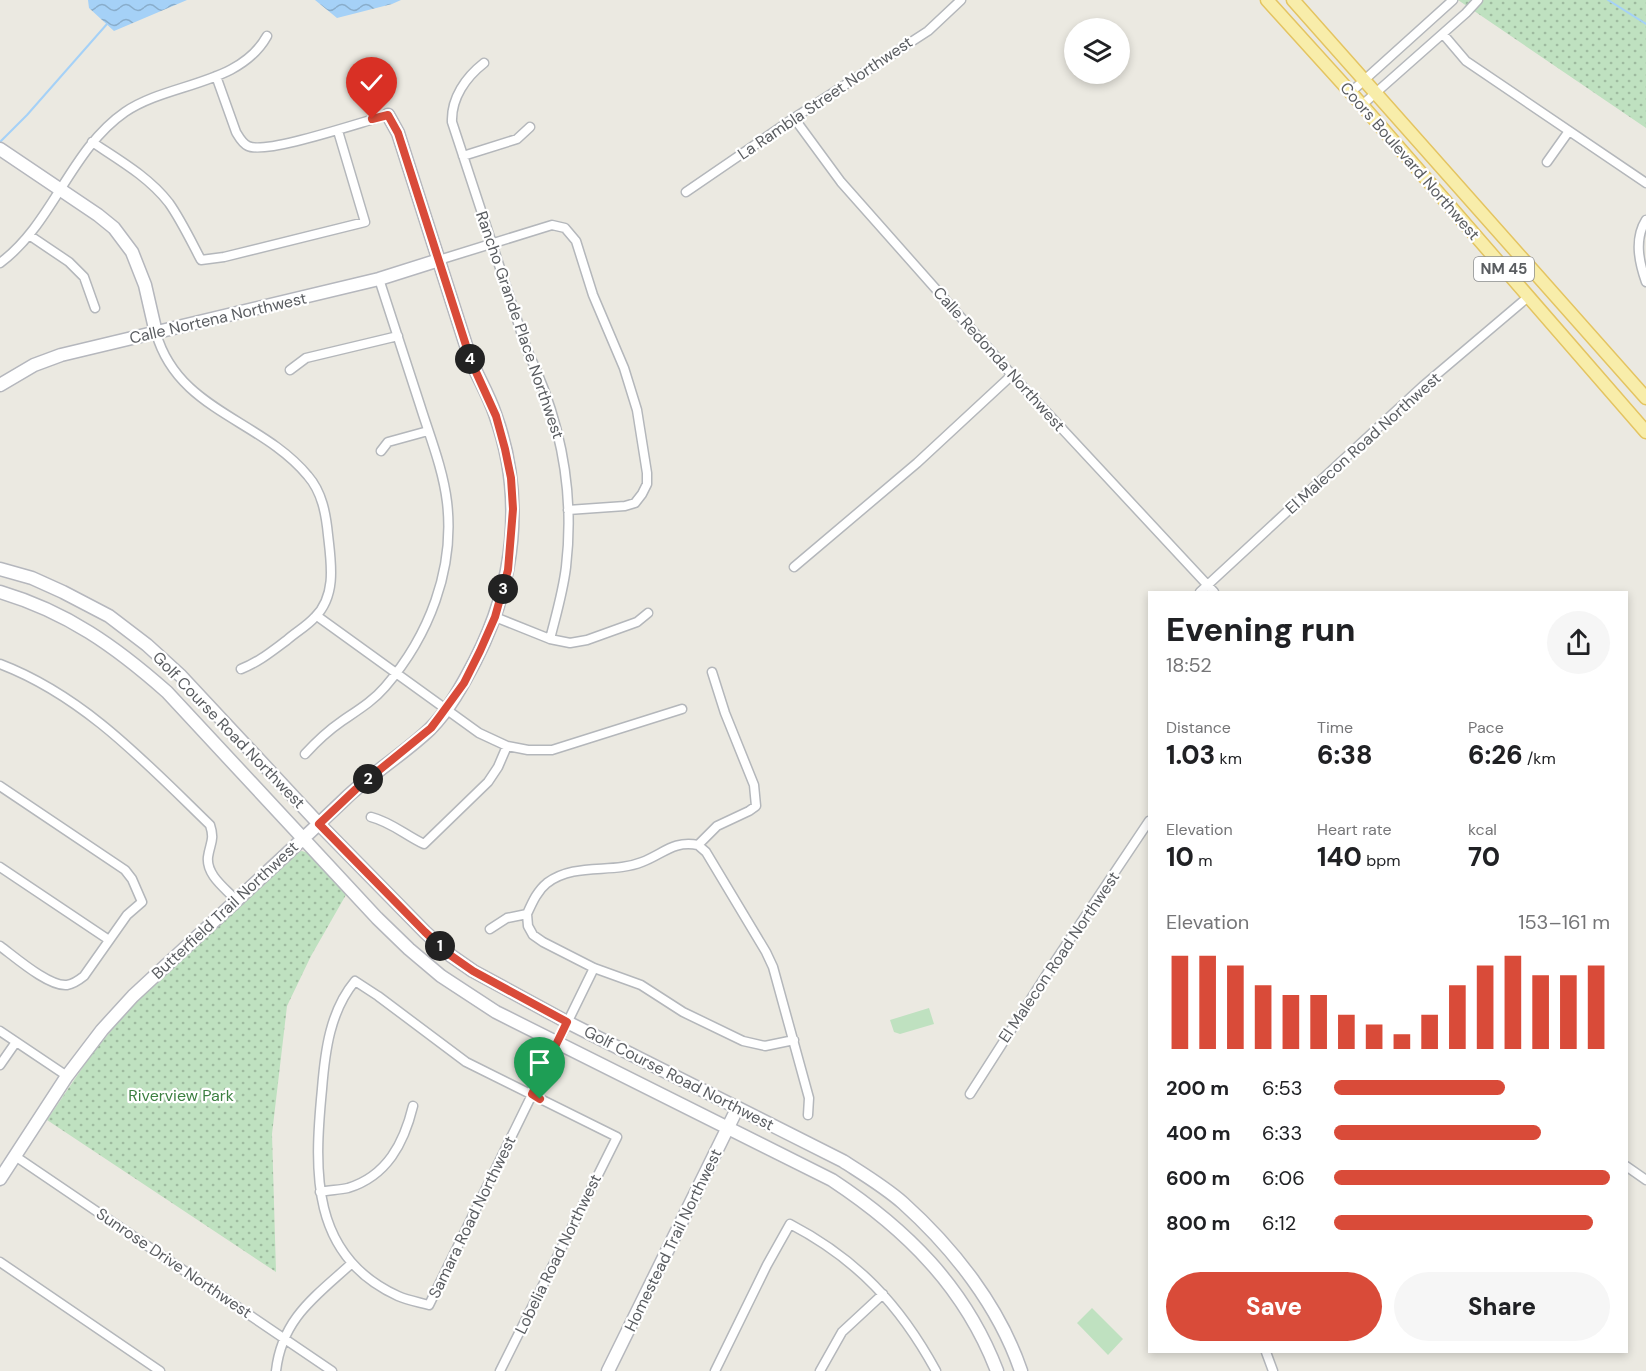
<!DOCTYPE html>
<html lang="en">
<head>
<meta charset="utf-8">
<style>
  :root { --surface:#fff; --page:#f6f6f6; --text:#202124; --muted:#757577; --accent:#d94b39 }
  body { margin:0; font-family:"DM Sans",sans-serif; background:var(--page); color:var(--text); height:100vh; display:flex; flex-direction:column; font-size:22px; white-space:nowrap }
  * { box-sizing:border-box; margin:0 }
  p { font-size:20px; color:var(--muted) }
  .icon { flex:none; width:33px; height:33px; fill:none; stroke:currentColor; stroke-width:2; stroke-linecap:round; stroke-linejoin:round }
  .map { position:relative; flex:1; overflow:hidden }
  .sheet { position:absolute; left:1148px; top:591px; width:480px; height:762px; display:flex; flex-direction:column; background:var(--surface); border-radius:0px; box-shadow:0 3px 9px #0003 }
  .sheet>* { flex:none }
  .controls { position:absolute; left:1064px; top:18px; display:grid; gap:12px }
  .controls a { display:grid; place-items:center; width:66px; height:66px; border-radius:50%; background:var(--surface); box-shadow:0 3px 9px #0003; font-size:30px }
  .pin { position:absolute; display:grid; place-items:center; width:51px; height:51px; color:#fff; margin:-62px -26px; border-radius:50% 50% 50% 0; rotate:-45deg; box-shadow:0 0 6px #0007 }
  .pin .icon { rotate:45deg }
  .km { position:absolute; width:30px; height:30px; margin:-15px; border-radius:50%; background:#222; color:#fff; font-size:16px; line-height:30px; text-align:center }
  .round { display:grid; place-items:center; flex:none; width:63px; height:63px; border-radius:32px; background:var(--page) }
  .summary { display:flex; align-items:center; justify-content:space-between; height:102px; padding:0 18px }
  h1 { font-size:33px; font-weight:800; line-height:45px }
  .figures { display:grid; grid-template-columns:repeat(3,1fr); gap:9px; height:102px; padding:6px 18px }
  .figures div { display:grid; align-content:center }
  .figures b { font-size:26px; font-weight:800 }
  .figures small { font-size:16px; font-weight:400 }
  .figures p { font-size:16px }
  .chart { height:168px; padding:12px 18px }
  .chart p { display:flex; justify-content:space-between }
  .chart svg { width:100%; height:108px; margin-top:6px; stroke:var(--accent); stroke-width:6 }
  .primary-button { display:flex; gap:12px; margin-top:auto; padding:12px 18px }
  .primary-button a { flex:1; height:69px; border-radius:36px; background:var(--accent); color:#fff; font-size:24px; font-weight:800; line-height:69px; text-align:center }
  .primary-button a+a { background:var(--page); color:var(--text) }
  ul { padding:0 18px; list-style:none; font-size:20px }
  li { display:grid; grid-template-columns:96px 72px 1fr; align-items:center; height:45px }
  li i { height:15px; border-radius:8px; background:var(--accent) }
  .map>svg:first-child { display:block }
  .green { fill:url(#green-dots) }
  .pitch { fill:#bfe1c0 }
  .water { fill:url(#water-waves) }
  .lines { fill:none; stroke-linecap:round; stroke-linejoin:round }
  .stream { stroke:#a5d1f7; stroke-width:2 }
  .street-casing { stroke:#b4b7bb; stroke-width:11 }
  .secondary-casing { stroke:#b5b7bd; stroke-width:15 }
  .primary-casing { stroke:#e4c461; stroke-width:15 }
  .street { stroke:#fff; stroke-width:8 }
  .secondary { stroke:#fff; stroke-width:12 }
  .primary { stroke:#f8edaa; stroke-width:12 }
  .route-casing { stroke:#fff; stroke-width:12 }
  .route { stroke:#d94b39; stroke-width:8 }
  .labels { text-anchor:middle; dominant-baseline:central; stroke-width:4.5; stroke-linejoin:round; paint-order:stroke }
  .shield { fill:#fff; stroke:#8c8e90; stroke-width:1.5 }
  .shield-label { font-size:15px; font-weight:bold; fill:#5a5d61 }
  .street-label { font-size:16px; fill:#5a5d61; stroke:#fff }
  .park-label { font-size:16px; fill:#3b7f40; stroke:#fff }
</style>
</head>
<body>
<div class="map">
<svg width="1646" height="1371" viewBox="0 0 1646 1371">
  <defs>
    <pattern id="green-dots" width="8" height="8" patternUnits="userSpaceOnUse" patternTransform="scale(1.5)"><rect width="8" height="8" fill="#bfe1c0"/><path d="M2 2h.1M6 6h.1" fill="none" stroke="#9eba9f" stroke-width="1.8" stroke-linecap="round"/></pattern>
    <pattern id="water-waves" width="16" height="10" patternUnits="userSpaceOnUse" patternTransform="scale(1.5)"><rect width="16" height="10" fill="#a5d1f7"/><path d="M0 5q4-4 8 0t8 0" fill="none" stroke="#89adcb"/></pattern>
  </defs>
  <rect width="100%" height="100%" fill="#ebe9e1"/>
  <path class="green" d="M1458 0H1646V128Z
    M302 851 311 854 347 893 311 956 287 1006 272 1134 276 1272 47 1120 89 1058 127 1011 297 852Z"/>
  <path class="pitch" d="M929 1008 934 1024 900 1034 894 1032 890 1020Z
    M1092 1308 1123 1339 1108 1355 1077 1323Z"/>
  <path class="water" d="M88 0H187L114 31 89 8Z
    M315 0H401L392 4 337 18Z"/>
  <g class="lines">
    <path class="stream" d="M1608 0 1646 24
      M0 142 27 115 107 24"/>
    <g class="street-casing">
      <path id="street" d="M1443 34 1466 61 1646 183
        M484 63C466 77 451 98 452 122L527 350C560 418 575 491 566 567 563 592 556 615 550 639
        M216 76 236 132C239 137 242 143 248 146 266 155 364 121 388 115
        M1351 92 1453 0
        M1362 105 1466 13 1478 0
        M794 118 841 182 1012 375 1214 592
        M92 142C119 160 149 177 169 203 181 220 191 241 201 260L224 257 365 222 338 131
        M463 156 517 139 530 127
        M1547 162 1569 131
        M686 192 794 118 928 31 961 0
        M1646 220C1634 239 1639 262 1646 282
        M29 235 69 262 84 277 95 308
        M439 260 552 225 565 228 576 241 593 295 624 368 637 410 647 473V484L642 494 635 503 625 506 568 510
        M0 263C53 224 70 150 125 112 169 82 239 86 267 36
        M156 333C178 411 261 419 308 476 322 492 326 514 328 535 331 562 337 595 315 617 307 626 296 632 287 640 272 651 259 662 241 669
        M290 370 306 358 398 336
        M381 451 388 442 428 431
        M794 567 917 463 1012 375
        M1200 592 1423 386 1528 297
        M317 616 479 733 507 746 528 750H552L682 709
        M495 617 550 639 570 643 587 640 637 622 648 613
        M0 664C84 696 146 763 210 825 215 840 210 843 208 857 206 875 225 888 236 900
        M305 754C316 742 329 730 342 721 358 710 373 701 385 687 429 636 455 569 447 502 443 469 430 437 420 405 406 363 393 321 379 279
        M0 786 125 870 132 879 142 902 127 915 84 976C79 980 74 984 67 985 49 987 15 957 0 946
        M371 817C391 822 405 835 424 844L488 782 498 767 507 746
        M698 845 706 852 766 952 773 967 809 1098 808 1115
        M0 867 109 940
        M527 914 528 926 533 935 543 942 594 968 641 985 683 1012 743 1041 765 1046 794 1040
        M490 929 507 918 527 914C532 903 537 891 547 883 575 862 612 874 642 862 663 854 674 840 698 845L717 826 749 811 756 806 754 785 725 713 712 672
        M0 1031 67 1076
        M0 1065 16 1042
        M970 1094 1052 966 1149 821
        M15 1156 332 1371
        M1626 1166 1646 1180
        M320 1192C329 1190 339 1190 348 1188 387 1176 404 1143 413 1106
        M0 1262 160 1371
        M1266 1352 1273 1371
        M276 1371C282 1318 316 1296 352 1263
        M500 1371 617 1137 466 1062 378 996 355 981C330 1011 325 1051 322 1089 314 1171 310 1256 398 1296 407 1300 418 1302 429 1305 484 1193 538 1080 594 968
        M715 1371 767 1265 790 1224C857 1259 900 1305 936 1371
        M820 1371 842 1332 883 1294"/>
    </g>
    <g class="secondary-casing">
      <path id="secondary" d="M0 149 98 215 114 228 132 252 145 285 156 333
        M0 385 34 365 61 355 379 279 439 260
        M0 569 32 578 63 592 109 616 147 645 181 676 319 824 425 932 450 955 473 971 567 1022 843 1161C863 1174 885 1187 903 1203 953 1248 999 1306 1021 1371
        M0 592C67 612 115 646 167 692L377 918 409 949 441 976 496 1012 832 1180C906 1229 965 1287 997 1371
        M0 1179 67 1076 102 1030 133 996C204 930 276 865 346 798 372 773 404 754 430 729 449 710 463 684 475 661 515 584 525 497 495 414 489 396 479 379 471 361L398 133 388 115
        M608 1371 737 1109"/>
    </g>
    <g class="primary-casing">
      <path id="primary" d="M1267 0 1362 105 1646 432
        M1293 0 1646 398"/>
    </g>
    <use href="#street" class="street"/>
    <use href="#secondary" class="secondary"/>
    <use href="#primary" class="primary"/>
  </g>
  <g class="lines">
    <g class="route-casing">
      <path id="route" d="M372 119 388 115 398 133 471 361 496 416 505 449 511 478 513 509 508 570 495 617 480 651 464 683 440 716 431 728 356 789 319 824 425 932 450 955 473 971 567 1022 532 1094 540 1099"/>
    </g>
    <use href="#route" class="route"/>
  </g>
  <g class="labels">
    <rect class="shield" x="1474" y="257" width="60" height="24" rx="4.5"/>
    <g class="shield-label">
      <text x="1504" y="269">NM 45</text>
    </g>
    <g class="street-label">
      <text transform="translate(825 98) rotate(-34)">La Rambla Street Northwest</text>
      <text transform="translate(1410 161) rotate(49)">Coors Boulevard Northwest</text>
      <text transform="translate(218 318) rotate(-13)">Calle Nortena Northwest</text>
      <text transform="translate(520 325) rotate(71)">Rancho Grande Place Northwest</text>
      <text transform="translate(999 359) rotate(48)">Calle Redonda Northwest</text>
      <text transform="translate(1363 443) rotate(-42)">El Malecon Road Northwest</text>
      <text transform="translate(229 730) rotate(46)">Golf Course Road Northwest</text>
      <text transform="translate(225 910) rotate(-43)">Butterfield Trail Northwest</text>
      <text transform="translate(1059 957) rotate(-56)">El Malecon Road Northwest</text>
      <text transform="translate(679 1078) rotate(27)">Golf Course Road Northwest</text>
      <text transform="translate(472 1217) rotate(-64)">Samara Road Northwest</text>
      <text transform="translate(673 1240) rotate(-64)">Homestead Trail Northwest</text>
      <text transform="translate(558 1254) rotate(-64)">Lobelia Road Northwest</text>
      <text transform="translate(174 1263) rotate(34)">Sunrose Drive Northwest</text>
    </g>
    <g class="park-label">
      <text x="181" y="1095">Riverview Park</text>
    </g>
  </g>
</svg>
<div class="controls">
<a><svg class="icon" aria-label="layers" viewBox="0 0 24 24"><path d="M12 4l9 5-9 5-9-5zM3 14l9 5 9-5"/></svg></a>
</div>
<div class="pin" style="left:540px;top:1099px;background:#1e9e55"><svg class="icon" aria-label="arrive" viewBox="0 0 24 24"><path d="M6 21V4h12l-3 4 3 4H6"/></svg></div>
<div class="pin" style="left:372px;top:119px;background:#d93025"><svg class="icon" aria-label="check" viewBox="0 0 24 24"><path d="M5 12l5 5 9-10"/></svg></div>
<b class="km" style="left:440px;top:946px">1</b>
<b class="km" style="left:368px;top:779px">2</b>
<b class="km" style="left:503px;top:589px">3</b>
<b class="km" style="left:470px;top:359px">4</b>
<section class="sheet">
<div class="summary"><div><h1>Evening run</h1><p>18:52</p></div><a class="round"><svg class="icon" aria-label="share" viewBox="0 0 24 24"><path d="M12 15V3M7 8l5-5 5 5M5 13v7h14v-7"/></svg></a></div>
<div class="figures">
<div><p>Distance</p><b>1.03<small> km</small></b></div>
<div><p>Time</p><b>6:38</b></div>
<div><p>Pace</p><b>6:26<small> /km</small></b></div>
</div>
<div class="figures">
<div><p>Elevation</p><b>10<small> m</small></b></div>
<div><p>Heart rate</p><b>140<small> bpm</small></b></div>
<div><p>kcal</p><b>70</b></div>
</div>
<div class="chart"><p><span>Elevation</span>153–161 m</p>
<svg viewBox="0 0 160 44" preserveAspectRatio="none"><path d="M5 44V6M15 44V6M25 44V10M35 44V18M45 44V22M55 44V22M65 44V30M75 44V34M85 44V38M95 44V30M105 44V18M115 44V10M125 44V6M135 44V14M145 44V14M155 44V10"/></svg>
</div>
<ul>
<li><b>200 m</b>6:53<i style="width:62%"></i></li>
<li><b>400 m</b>6:33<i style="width:75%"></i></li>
<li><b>600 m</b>6:06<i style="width:100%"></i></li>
<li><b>800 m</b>6:12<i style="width:94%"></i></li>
</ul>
<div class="primary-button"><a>Save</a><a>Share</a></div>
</section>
</div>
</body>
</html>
